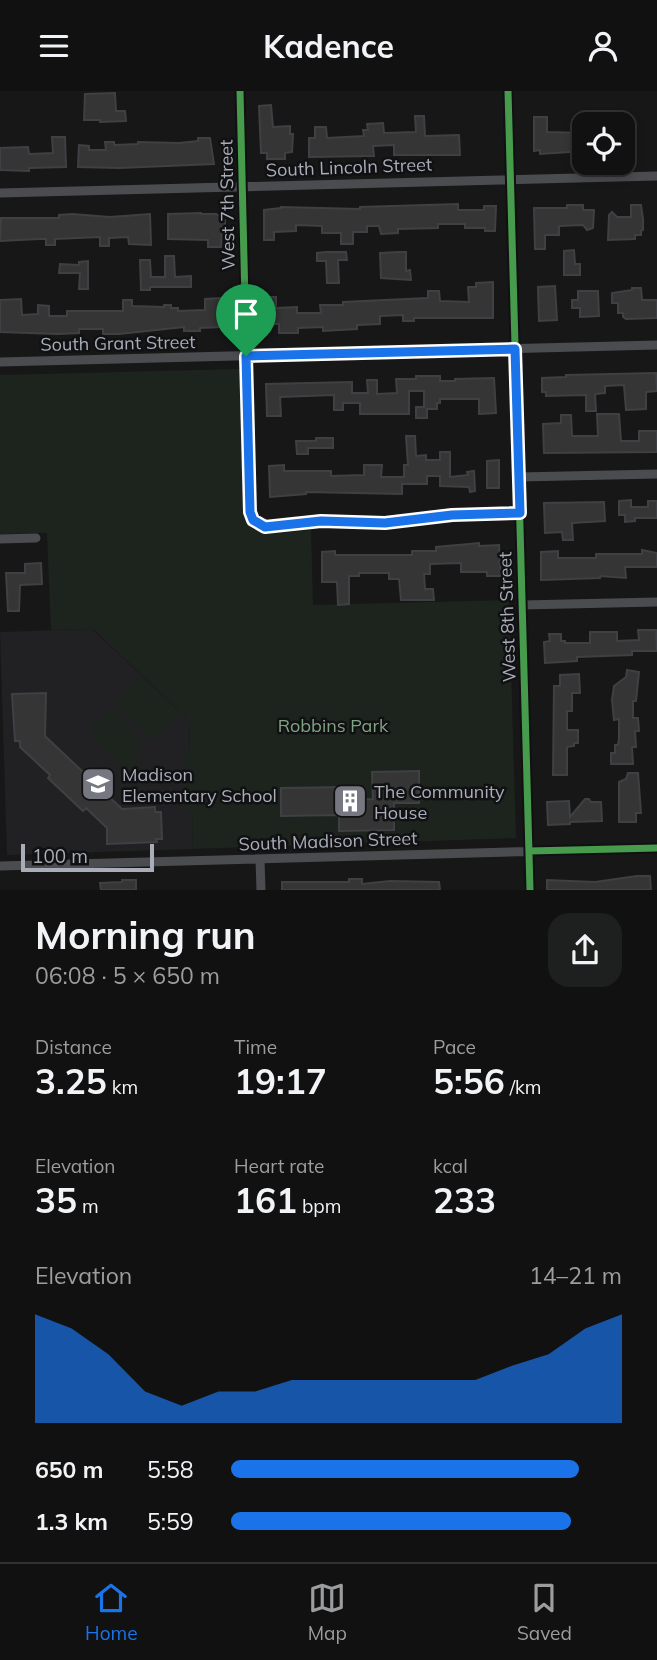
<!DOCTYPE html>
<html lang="en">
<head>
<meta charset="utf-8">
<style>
  :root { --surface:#111; --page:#1e1f1f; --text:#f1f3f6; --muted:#9c9d9f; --line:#303131; --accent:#1a73e8 }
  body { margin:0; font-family:Mulish,sans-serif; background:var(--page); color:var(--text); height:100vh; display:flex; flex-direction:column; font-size:26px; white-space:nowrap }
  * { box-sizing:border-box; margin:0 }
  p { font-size:23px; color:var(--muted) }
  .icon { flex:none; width:38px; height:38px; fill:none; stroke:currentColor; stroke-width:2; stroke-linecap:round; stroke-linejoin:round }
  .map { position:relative; height:799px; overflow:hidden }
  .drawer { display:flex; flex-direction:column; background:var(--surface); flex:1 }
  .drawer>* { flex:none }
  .fabs { position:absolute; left:572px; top:21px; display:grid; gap:14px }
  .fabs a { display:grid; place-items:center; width:63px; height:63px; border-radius:14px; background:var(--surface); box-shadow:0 4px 10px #0003,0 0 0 2px var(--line); font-size:35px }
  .scale { position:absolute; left:21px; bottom:18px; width:133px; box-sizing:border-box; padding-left:7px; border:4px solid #a8adb8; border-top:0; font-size:19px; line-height:24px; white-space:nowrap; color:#a8adb8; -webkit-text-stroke:5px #111113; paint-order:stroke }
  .pin { position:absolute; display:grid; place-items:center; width:60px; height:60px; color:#fff; margin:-72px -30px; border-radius:50% 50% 50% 0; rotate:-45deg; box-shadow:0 0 7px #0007 }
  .pin .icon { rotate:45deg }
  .round { display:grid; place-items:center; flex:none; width:74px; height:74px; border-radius:21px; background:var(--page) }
  .head { display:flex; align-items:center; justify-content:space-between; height:119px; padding:0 35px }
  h1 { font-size:38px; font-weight:700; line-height:52px }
  .stats { display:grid; grid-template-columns:repeat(3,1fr); gap:10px; height:119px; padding:7px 35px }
  .stats div { display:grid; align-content:center }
  .stats b { font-size:35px; font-weight:700 }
  .stats small { font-size:19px; font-weight:400 }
  .stats p { font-size:19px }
  .chart { height:196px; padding:14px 35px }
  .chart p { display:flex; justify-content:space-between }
  .chart svg { width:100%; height:126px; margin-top:7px; fill:var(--accent); opacity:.7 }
  ul { padding:0 35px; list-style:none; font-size:23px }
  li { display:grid; grid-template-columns:112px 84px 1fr; align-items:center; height:52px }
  li i { height:18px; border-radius:9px; background:var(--accent) }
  header { display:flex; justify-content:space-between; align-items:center; height:91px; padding:0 35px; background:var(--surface); font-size:32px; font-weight:700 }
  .menu { display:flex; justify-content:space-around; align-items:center; height:98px; border-top:2px solid var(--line); background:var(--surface); font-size:19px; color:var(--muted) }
  .menu a { display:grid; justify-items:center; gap:4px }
  .menu .on { color:var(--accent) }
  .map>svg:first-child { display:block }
  .built { fill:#212123 }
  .park { fill:#1d241e }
  .building { fill:#353536; stroke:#3f4043; stroke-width:2 }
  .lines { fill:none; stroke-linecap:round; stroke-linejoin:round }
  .minor { stroke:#4b4c50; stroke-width:9 }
  .cycleway-casing { stroke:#111113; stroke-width:11 }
  .cycleway { stroke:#469c4c; stroke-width:7 }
  .route-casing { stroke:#fff; stroke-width:14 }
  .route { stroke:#1a73e8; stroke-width:9 }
  .labels { text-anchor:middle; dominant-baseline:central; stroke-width:5; stroke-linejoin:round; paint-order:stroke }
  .street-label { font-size:18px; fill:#a8adb8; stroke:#111113 }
  .park-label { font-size:18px; fill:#7fa381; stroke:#111113 }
  .poi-label { font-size:18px; fill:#a8adb8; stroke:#111113; text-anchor:start }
</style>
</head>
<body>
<header><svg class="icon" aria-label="menu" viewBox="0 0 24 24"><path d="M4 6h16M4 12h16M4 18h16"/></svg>Kadence<svg class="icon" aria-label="person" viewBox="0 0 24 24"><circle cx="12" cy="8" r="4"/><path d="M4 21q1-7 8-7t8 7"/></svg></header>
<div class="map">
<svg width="657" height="799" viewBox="0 0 657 799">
  <rect width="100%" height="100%" fill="#171717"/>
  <path class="built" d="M92 538 189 629 193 758 7 764 0 541Z"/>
  <path class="park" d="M241 278 245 425C258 451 286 440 311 439L313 514 509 509 516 747 193 758 192 720H187L184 659 190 658 189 629 93 538 51 539 47 442 0 443V284Z
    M140 585 180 622 154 650 114 613Z
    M113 619 140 652 138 668 127 686 89 640Z"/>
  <path class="building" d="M115 2 116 20H125L126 30 100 31V29H84L85 3Z
    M271 14 273 36 290 35V43H293L292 61 285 62V68H267V62H261L259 15Z
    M415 25H424L425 45 459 44 460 64H394V54L373 55 374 65 309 66V47H315V36H326L327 47 364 45 363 39H368L367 33 383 32 384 42 416 41Z
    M534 26H547V41L584 42V60L540 63V59L534 60Z
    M52 46H65L66 76 29 77V80L0 79V57L28 56 29 63 53 62Z
    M198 47H210L214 73 119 77 78 76 79 54 89 55V59H106L105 51H114V54L138 53V51L179 52 198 50Z
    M458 113V119H484V115H496L495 140H485V137H465V133H438V137L398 138V142L381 143 379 135H367V141H353V153H341V142H322V135L296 134V140L274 141V149H264V119L281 117V116L360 118V116Z
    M567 114H583V119H594L593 137 587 139 583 134 559 135V144H545V158H535L534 117H567Z
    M631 114H641L643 128V139L641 140V144H635V148L608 149 609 124 612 121 617 126H631Z
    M201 122V123H216L221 125V129H225V136H222L221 156H208V149L168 148V123Z
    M72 123 110 126 150 123 151 154 129 153 128 146 109 147V155H100V146L55 148V154H46V148H39L0 150 1 127H59V124Z
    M574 159 575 173H580V184H564V160Z
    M326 161H346L347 169H338L339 192H327L326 170H317V162Z
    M399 161H406V180L410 179 411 189 381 187 380 162Z
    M165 165H174L175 186 191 185V196H150V199H141L140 169H150L151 186H165Z
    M88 170V198H79L80 182H59L60 173 79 174V171Z
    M493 191V227H414V230H403V224L380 225V233L357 234V238L323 240V236L298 237V242H279V233H265V206H276V217L297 216V222H321L320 214H343V211L428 207V200H439L440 210 469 211 468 196H476V192Z
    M555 195 557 229 539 230 538 196Z
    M632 197H641L642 209H657V227L626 228 623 226V222H618V212H612V202L632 199Z
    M578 200H598L599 225 580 226V217H572V209H578Z
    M220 207 221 236 200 237V240H184V236L119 243H103V238H79V242L58 243 0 241V209L21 208 22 224 38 223V214L49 215V225H67V220H123V209H132V215L164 216V214H171V217H178V220L205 219V208Z
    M656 282 657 300 646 301V318L626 319 624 294 605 295V302L595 303 596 320H586V304L546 305V301H542V287L566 286V284Z
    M416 285H440V290H455V288L494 287 496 322 479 323V308H440V312H437V318H427V327H416V316H424V300H409V323H360V312H343V319H334V304L280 306 281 325H267L266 293 352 291V302H368L367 289H377V303L397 302 396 288H416Z
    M597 323H619L621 350H639V340H657V361L544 362 543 333 561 332V324H571L572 345H598Z
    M406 345H415L416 365 426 364V369H440V361H450V386L468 384 467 381 474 380 475 400 470 401 469 396 440 395V385H427V393H402V403L306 401V403L270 406 269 375 284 374V380H331V385L364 384V374H382L381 386H404V374H408Z
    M316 347H333V357H308V363H297L296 350H316Z
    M499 369V397H487V370Z
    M631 409V416H648V410H657V427H635V430L625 431V424H619V410Z
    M604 411 605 430 572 432 573 449H563L562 441 545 442 544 412Z
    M479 452V455L499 454 501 485H487V481H461V472L430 473V483H424L425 498H433L434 509H401L399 488H389V482H359V485H349V513L338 514 337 491H322V461L335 460V464H412V460H436V456Z
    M642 459 657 462V476H625L626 487 600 485V487L541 489V461L558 460V467H596V463H642Z
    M41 472 42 493 20 494 19 520H8L6 482H25V473Z
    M638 539H656L657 560H632V564L577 566V570L545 572 544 551 550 550 549 543H561V550H565V552H590V541H617V550L639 549Z
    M627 579 639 581 636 610H633V627H638L639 640H635L636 656H632L633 673H611V662H615V654H618L619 648V628L614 629 612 609 614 595 626 586Z
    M579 583 580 602H572V620H567V639H578V652H574V655L567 656V684H553L554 595H560V584Z
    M46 602 45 645 122 718 155 716V721H161L162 748H156L157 751 107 753V737L86 717 83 720 48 687 50 684 20 656V650H15L12 603Z
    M419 680V712H394V739L339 740V724L281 725V697L349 696V709L373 708 372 681Z
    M628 682H638L641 722H636V731H619V691L626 688Z
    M585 708H589L591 711H601L602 730 570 731V733L548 734 547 711 569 710 570 726Z
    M637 785H650L651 799H547V789L595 791Z
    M349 788H362V793L390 790 439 791 440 799H282V791H349Z
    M122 789H136V799H101L100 792 122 791Z"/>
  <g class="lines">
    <path class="minor" d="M240 0 250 421 258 434 274 436 321 430 385 432 452 424 520 422
      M508 0 530 799
      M0 102 657 85
      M0 271 657 254
      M519 386 657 383
      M0 448 36 447
      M522 514 657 511
      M260 768 261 799
      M0 775 657 757"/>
    <g class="cycleway-casing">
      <path id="cycleway" d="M240 0 250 421 258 434 274 436 321 430 385 432 452 424 520 422
        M508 0 530 799
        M529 760 657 757"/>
    </g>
    <use href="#cycleway" class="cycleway"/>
  </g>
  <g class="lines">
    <g class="route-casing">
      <path id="route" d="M515 258 520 422 452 424 385 432 321 430 265 436 253 429 250 421 246 265Z"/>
    </g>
    <use href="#route" class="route"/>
  </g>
  <defs>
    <g id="school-square" transform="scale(1.75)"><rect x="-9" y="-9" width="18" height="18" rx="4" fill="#757880" stroke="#111113"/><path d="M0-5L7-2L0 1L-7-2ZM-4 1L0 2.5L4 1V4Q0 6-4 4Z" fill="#fff"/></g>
    <g id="building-square" transform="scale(1.75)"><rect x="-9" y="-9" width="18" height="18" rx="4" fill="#757880" stroke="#111113"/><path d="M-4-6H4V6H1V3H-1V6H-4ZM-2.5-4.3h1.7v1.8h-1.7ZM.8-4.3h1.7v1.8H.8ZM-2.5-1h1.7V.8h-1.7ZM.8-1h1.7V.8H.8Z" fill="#fff"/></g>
  </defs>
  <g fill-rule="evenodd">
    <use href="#school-square" x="98" y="693"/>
    <use href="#building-square" x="350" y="710"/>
  </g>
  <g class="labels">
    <g class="street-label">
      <text transform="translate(349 76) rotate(-2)">South Lincoln Street</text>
      <text transform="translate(227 114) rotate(-91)">West 7th Street</text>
      <text transform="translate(118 252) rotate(-1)">South Grant Street</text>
      <text transform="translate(507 526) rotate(-92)">West 8th Street</text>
      <text transform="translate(328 750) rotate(-2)">South Madison Street</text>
    </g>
    <g class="park-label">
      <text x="333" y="634">Robbins Park</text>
    </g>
    <g class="poi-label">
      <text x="122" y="683">Madison<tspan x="122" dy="21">Elementary School</tspan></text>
      <text x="374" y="700">The Community<tspan x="374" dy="21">House</tspan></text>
    </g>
  </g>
</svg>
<div class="fabs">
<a><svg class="icon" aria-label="locate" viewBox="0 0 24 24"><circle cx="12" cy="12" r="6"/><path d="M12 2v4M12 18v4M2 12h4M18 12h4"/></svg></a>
</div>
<div class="scale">100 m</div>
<div class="pin" style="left:246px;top:265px;background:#1e9e55"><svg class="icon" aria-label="arrive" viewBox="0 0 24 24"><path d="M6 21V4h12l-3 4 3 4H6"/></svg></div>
</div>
<section class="drawer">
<div class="head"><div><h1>Morning run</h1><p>06:08 · 5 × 650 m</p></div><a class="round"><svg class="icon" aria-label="share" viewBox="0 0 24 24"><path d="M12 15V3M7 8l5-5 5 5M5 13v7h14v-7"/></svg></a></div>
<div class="stats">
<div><p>Distance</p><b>3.25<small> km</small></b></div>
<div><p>Time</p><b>19:17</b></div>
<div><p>Pace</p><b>5:56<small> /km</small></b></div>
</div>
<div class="stats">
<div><p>Elevation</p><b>35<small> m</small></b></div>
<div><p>Heart rate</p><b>161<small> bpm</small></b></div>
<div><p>kcal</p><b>233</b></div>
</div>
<div class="chart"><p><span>Elevation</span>14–21 m</p>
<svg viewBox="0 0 160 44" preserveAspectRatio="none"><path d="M0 44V6L10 11L20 20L30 33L40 38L50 33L60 33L70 29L80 29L90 29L100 29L110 29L120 29L130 24L140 20L150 11L160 6V44z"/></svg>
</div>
<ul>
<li><b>650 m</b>5:58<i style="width:89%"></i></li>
<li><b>1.3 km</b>5:59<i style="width:87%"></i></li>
</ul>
</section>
<nav class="menu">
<a class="on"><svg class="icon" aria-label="home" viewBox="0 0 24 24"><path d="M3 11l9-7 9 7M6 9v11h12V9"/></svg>Home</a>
<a><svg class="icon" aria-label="map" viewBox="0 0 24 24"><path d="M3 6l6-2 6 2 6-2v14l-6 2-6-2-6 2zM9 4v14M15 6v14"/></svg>Map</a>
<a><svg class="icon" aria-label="saved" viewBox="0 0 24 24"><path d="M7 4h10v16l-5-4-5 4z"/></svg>Saved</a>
</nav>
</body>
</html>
